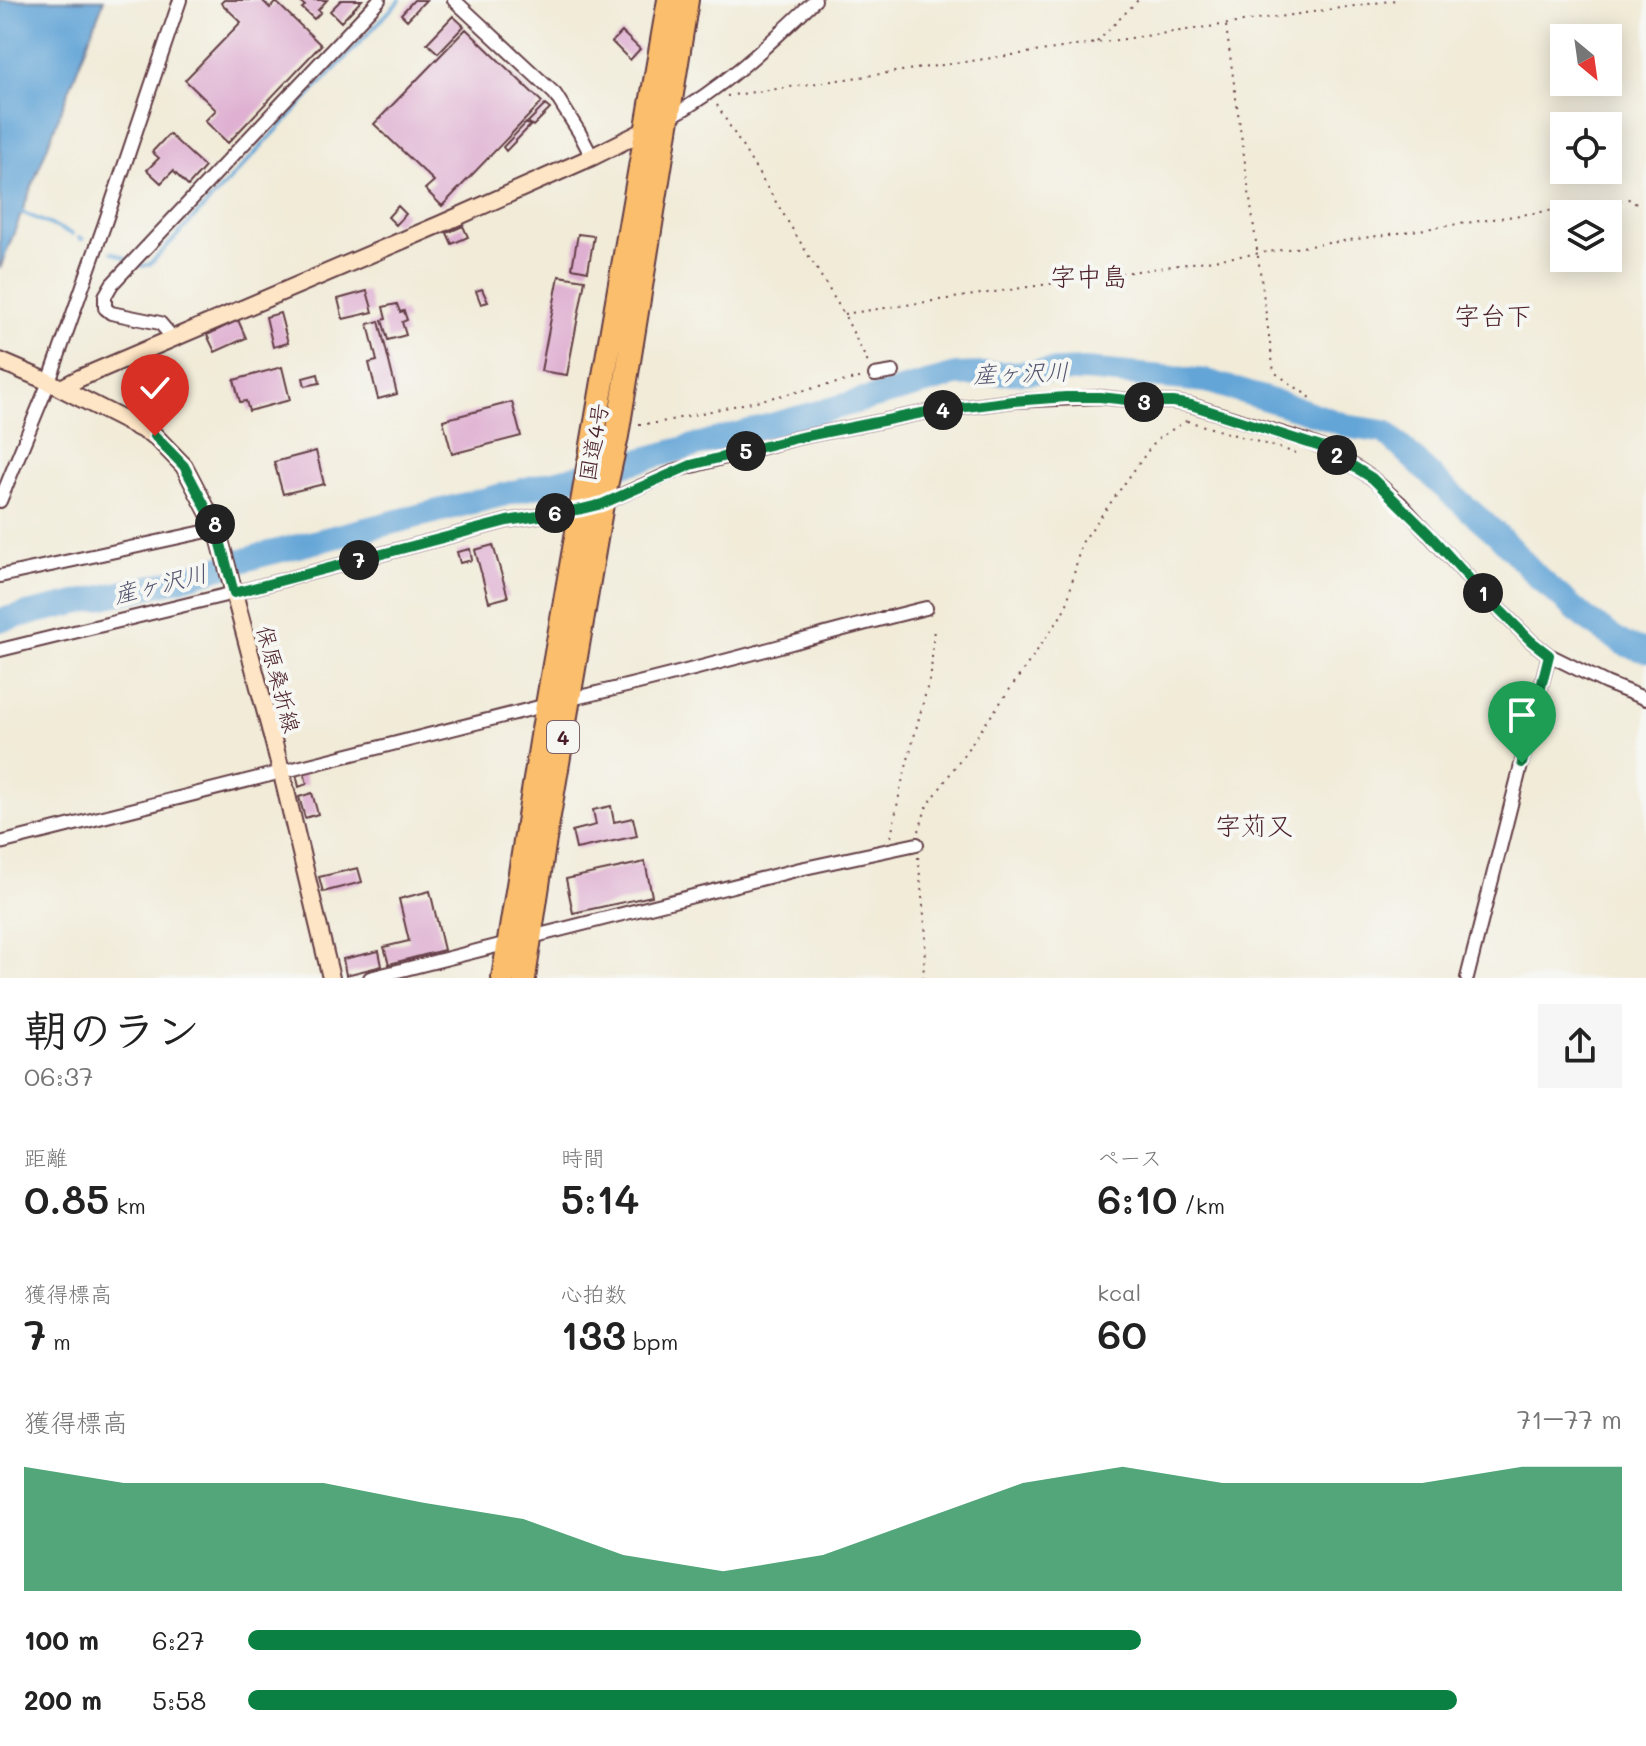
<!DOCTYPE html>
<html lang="ja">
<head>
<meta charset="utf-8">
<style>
  :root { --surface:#fff; --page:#f6f6f6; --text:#222; --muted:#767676; --accent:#0b8043 }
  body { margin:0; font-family:Mali,"Klee One",sans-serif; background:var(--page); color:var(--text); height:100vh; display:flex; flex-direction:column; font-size:30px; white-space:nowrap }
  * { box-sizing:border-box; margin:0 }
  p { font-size:26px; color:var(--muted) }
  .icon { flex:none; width:44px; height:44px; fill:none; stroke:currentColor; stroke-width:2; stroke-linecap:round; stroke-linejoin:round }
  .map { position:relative; height:978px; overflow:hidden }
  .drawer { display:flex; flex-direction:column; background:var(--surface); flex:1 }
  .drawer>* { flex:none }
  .needle { width:52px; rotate:151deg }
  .fabs { position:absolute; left:1550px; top:24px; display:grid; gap:16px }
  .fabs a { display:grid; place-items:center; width:72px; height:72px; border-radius:0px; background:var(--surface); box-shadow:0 4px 20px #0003; font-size:40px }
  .pin { position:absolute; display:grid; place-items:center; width:68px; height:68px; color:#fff; margin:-82px -34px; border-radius:50% 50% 50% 0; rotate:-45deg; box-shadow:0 0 8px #0007 }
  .pin .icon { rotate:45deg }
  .km { position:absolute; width:40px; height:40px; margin:-20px; border-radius:50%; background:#222; color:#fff; font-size:22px; line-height:40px; text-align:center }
  .round { display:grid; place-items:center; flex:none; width:84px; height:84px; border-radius:0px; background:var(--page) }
  .summary { display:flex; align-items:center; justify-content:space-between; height:136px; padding:0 24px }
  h1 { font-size:44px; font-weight:600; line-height:60px }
  .figures { display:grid; grid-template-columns:repeat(3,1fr); gap:12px; height:136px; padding:8px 24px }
  .figures div { display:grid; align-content:center }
  .figures b { font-size:40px; font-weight:600 }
  .figures small { font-size:22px; font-weight:400 }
  .figures p { font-size:22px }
  .chart { height:224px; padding:16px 24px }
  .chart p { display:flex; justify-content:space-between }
  .chart svg { width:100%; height:144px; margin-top:8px; fill:var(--accent); opacity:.7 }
  ul { padding:0 24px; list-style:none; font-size:26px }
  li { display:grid; grid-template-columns:128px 96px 1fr; align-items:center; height:60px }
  li i { height:20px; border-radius:10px; background:var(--accent) }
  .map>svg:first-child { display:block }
  .water { fill:#63a5d7; stroke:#566281; stroke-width:2 }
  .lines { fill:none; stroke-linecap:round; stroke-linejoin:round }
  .stream { stroke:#63a5d7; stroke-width:4 }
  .river { stroke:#63a5d7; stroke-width:24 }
  .building { fill:#dfb0d2 }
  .street-casing { stroke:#633e45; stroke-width:16 }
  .secondary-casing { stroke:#633e45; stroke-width:20 }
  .highway-casing { stroke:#633e45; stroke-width:26 }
  .path { stroke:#633e45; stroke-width:2; stroke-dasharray:2 6; stroke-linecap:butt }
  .street { stroke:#fff; stroke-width:12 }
  .secondary { stroke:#fde5c5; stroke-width:16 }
  .highway { stroke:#fabe6d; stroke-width:22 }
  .route-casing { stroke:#fff; stroke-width:16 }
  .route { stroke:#0b8043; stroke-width:10 }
  .labels { text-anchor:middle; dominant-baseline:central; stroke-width:8; stroke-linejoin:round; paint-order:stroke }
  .shield { fill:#f6f6f2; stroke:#7e6067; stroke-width:2 }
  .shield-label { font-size:20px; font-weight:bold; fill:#4a1f2b }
  .street-label { font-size:22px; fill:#4a1f2b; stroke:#f6f6f2 }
  .water-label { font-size:24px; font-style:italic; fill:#545570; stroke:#f6f6f2 }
  .quarter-label { font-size:26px; fill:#4a1f2b; stroke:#f6f6f2 }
</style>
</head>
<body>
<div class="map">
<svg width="1646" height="978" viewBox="0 0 1646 978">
  <rect width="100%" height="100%" fill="#f6f6f2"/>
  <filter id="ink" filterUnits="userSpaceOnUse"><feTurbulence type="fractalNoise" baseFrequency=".0125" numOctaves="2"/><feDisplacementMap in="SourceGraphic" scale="16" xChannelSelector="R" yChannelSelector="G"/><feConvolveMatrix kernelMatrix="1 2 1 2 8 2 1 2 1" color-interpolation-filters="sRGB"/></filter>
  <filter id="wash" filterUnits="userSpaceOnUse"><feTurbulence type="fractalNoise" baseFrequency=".006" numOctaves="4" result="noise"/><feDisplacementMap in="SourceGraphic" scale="32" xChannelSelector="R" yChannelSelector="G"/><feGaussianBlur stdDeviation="1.8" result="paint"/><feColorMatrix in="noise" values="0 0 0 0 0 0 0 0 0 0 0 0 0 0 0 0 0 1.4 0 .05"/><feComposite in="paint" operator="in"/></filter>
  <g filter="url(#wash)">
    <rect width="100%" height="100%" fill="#f1ebd8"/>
    <path class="water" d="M0 0H104L0 269Z"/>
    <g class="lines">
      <path class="stream" d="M19 211 72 234
        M79 238 83 239
        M112 252 128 259
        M140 265 143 266 150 264 155 259 400 0"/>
      <path class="river" d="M0 620 170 582 262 555 634 462 956 375 1085 370 1207 381 1302 410 1351 427 1385 432 1440 484 1498 535 1539 578 1585 618 1624 644 1646 651"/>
    </g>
    <g id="blocks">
      <path class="building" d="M224 0H262L270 8 276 2 321 45 228 143 205 121 216 110 185 80 241 22 221 3Z
        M298 0H327L318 10 321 12 314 19 302 8 305 6Z
        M341 0H362L341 22 330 11Z
        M414 0H426L407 20 401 14Z
        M453 16 464 26 438 53 427 43Z
        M466 29 542 102 442 206 425 189 434 181 374 124Z
        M622 32 640 49 630 60 612 42Z
        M545 105 550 109 533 126 528 122Z
        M526 123 530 126 506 151 503 147Z
        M169 134 205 167 188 186 173 171 161 183 147 170 159 158 152 152Z
        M398 206 406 214 396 225 388 217Z
        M463 226 468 237 452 244 447 233Z
        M578 234 594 236 588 271 572 268Z
        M559 276 585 280 567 375 541 371Z
        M482 289 488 302 481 304 476 291Z
        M367 291 373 312 343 319 338 299Z
        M397 304 400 312 404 311 407 320 402 322 406 335 388 340 382 320 386 319 383 307Z
        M280 313 288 343 273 347 266 317Z
        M238 320 246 338 215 352 207 335Z
        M379 321 397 394 378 399 369 363 377 361 368 324Z
        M282 367 290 400 249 411 246 401 240 402 234 380Z
        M318 374 320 383 305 386 303 378Z
        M512 402 521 436 452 454 443 420Z
        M316 451 324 484 283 494 274 462Z
        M493 545 508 597 489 602 475 550Z
        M470 549 472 560 460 563 457 552Z
        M304 772 307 784 299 787 296 774Z
        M312 793 318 814 305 818 299 797Z
        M611 806 614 822 633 818 637 836 576 849 572 831 596 825 593 810Z
        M645 862 652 896 573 913 566 879Z
        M358 868 362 882 323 892 319 877Z
        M430 891 444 950 389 964 384 947 409 941 399 899Z
        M379 951 382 966 346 975 343 959Z"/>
    </g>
  </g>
  <g filter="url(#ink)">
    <use href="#blocks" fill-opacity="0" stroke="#633e45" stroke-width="2"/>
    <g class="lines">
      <g class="street-casing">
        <path id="street" d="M454 0 555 94 579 132 592 157
          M667 119C725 87 768 45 815 0
          M173 338 160 323 111 313 105 308V296L112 284 379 0
          M875 375 893 372
          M0 501 49 382 106 220 180 0
          M0 576 217 529
          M0 650 234 593 507 521 582 509 602 504 677 470 797 438 927 412 1013 401 1100 397 1145 402H1173L1191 405 1303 440 1324 448 1342 458 1372 478 1400 503 1478 588 1531 641 1549 655 1606 683 1646 699
          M570 699C690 673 807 637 926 608
          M0 843 547 705
          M370 978 800 869 917 844
          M1467 978 1549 655"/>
      </g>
      <g class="secondary-casing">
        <path id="secondary" d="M0 361 49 382 155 436 184 466 217 529 281 770 331 978
          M61 388 80 378 441 224 592 157 652 127"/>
      </g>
      <g class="highway-casing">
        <path id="highway" d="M503 978 547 705 669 0
          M524 978 544 845 602 504 617 436 687 0"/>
      </g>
      <path class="path" d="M1226 26 1274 372 1311 398
        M1097 42 1138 0
        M727 96 1396 0
        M717 105 844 314 869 365
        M844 314 1630 199 1636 204
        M1187 421 1296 453
        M639 424 657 423 864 377
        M919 831 926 808 1058 621 1067 604 1081 544 1150 448 1160 437 1186 421 1187 417
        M891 837 901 786 931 673 934 627
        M918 857 926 935 923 978"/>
      <use href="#street" class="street"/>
      <use href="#secondary" class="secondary"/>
      <use href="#highway" class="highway"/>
    </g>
  </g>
  <g class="lines" filter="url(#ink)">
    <g class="route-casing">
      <path id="route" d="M155 436 184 466 217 529 234 593 507 521 582 509 602 504 691 465 797 438 927 412 1013 401 1066 397H1100L1145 402H1173L1191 405 1324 448 1372 478 1428 533 1478 588 1531 641 1549 655 1522 763"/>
    </g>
    <use href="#route" class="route"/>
  </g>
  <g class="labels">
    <rect class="shield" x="547" y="721" width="32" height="32" rx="6"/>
    <g class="shield-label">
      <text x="563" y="737">4</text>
    </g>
    <g class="street-label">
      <text transform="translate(593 442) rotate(-80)">国道4号</text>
      <text transform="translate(279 679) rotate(75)">保原桑折線</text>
    </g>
    <g class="water-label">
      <text transform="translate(1021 372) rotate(-2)">産ヶ沢川</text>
      <text transform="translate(160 583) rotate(-14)">産ヶ沢川</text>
    </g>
    <g class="quarter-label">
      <text x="1089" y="276">字中島</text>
      <text x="1493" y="315">字台下</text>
      <text x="1254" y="825">字苅又</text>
    </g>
  </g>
</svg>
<div class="fabs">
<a><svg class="needle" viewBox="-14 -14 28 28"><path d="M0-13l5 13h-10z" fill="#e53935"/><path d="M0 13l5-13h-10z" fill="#767676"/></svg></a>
<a><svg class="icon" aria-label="locate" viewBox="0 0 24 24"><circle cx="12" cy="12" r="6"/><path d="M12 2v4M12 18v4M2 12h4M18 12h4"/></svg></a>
<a><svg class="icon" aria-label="layers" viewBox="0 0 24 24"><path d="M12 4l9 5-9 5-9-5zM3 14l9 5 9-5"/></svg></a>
</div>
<div class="pin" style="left:1522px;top:763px;background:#1e9e55"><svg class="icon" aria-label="arrive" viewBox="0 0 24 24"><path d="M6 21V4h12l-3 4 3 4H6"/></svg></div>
<div class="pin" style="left:155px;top:436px;background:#d93025"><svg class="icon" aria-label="check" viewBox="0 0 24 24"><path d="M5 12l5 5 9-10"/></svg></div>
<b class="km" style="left:1483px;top:593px">1</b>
<b class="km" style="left:1337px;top:455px">2</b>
<b class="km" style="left:1144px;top:402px">3</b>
<b class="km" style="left:943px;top:410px">4</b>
<b class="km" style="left:746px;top:451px">5</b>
<b class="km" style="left:555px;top:513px">6</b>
<b class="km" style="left:359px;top:560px">7</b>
<b class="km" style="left:215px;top:524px">8</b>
</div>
<section class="drawer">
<div class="summary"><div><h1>朝のラン</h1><p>06:37</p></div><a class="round"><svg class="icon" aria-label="share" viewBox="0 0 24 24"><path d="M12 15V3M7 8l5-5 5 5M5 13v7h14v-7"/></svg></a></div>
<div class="figures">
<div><p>距離</p><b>0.85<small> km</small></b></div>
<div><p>時間</p><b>5:14</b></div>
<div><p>ペース</p><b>6:10<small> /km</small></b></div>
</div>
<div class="figures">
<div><p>獲得標高</p><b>7<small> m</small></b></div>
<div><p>心拍数</p><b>133<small> bpm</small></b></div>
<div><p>kcal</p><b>60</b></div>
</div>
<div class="chart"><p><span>獲得標高</span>71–77 m</p>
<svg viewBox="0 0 160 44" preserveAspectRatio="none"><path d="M0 44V6L10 11L20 11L30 11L40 17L50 22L60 33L70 38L80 33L90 22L100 11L110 6L120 11L130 11L140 11L150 6L160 6V44z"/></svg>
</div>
<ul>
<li><b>100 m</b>6:27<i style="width:65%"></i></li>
<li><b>200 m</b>5:58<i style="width:88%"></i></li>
</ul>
</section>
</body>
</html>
